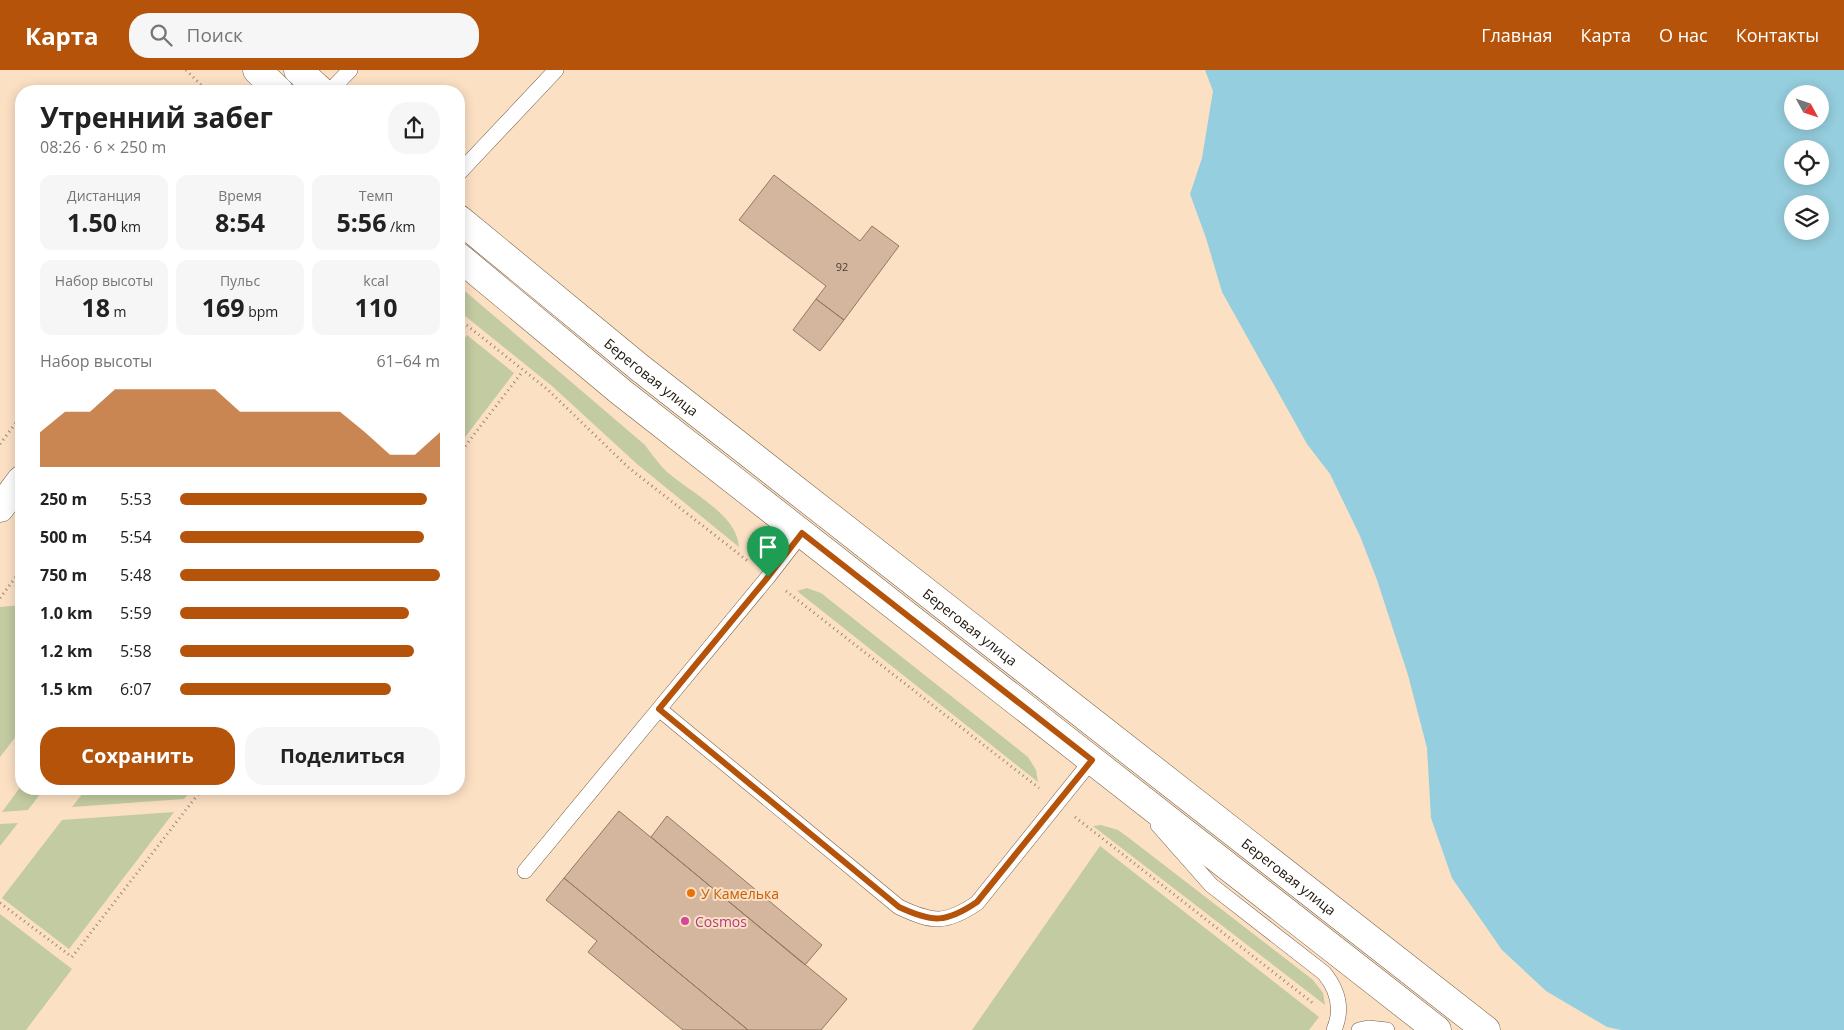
<!DOCTYPE html>
<html lang="ru">
<head>
<meta charset="utf-8">
<style>
  :root { --surface:#fff; --page:#f6f6f6; --text:#222; --muted:#767676; --accent:#b45309 }
  body { margin:0; font-family:"Open Sans",sans-serif; background:var(--page); color:var(--text); height:100vh; display:flex; flex-direction:column; font-size:19px; white-space:nowrap }
  * { box-sizing:border-box; margin:0 }
  p { font-size:16px; color:var(--muted) }
  .icon { flex:none; width:28px; height:28px; fill:none; stroke:currentColor; stroke-width:2; stroke-linecap:round; stroke-linejoin:round }
  .map { position:relative; flex:1; overflow:hidden }
  .sheet { position:absolute; left:15px; top:15px; width:450px; height:710px; display:flex; flex-direction:column; background:var(--surface); border-radius:20px; box-shadow:0 2px 12px #0003 }
  .sheet>* { flex:none }
  .needle { width:32px; rotate:130deg }
  .fabs { position:absolute; left:1784px; top:15px; display:grid; gap:10px }
  .fabs a { display:grid; place-items:center; width:45px; height:45px; border-radius:50%; background:var(--surface); box-shadow:0 2px 12px #0003; font-size:25px }
  .pin { position:absolute; display:grid; place-items:center; width:42px; height:42px; color:#fff; margin:-51px -21px; border-radius:50% 50% 50% 0; rotate:-45deg; box-shadow:0 0 5px #0007 }
  .pin .icon { rotate:45deg }
  .round { display:grid; place-items:center; flex:none; width:52px; height:52px; border-radius:20px; background:var(--page) }
  .headline { display:flex; align-items:center; justify-content:space-between; height:85px; padding:0 25px }
  h1 { font-size:28px; font-weight:700; line-height:38px }
  .metrics { display:grid; grid-template-columns:repeat(3,1fr); gap:8px; height:85px; padding:5px 25px }
  .metrics div { display:grid; align-content:center; border-radius:12px; background:var(--page); text-align:center }
  .metrics b { font-size:25px; font-weight:700 }
  .metrics small { font-size:14px; font-weight:400 }
  .metrics p { font-size:14px }
  .chart { height:140px; padding:10px 25px }
  .chart p { display:flex; justify-content:space-between }
  .chart svg { width:100%; height:90px; margin-top:5px; fill:var(--accent); opacity:.7 }
  .action { display:flex; gap:10px; margin-top:auto; padding:10px 25px }
  .action a { flex:1; height:58px; border-radius:20px; background:var(--accent); color:#fff; font-size:20px; font-weight:700; line-height:58px; text-align:center }
  .action a+a { background:var(--page); color:var(--text) }
  ul { padding:0 25px; list-style:none; font-size:16px }
  li { display:grid; grid-template-columns:80px 60px 1fr; align-items:center; height:38px }
  li i { height:12px; border-radius:6px; background:var(--accent) }
  header { display:flex; align-items:center; gap:30px; box-sizing:border-box; height:70px; padding:0 25px; background:var(--accent); color:#fff }
  header strong { font-size:24px }
  nav { display:flex; gap:28px; margin-inline-start:auto; font-size:18px }
  .search { width:350px; height:45px; background:var(--page); display:flex; align-items:center; gap:12px; box-sizing:border-box; padding:0 18px; border-radius:20px; color:var(--muted); font-size:19px }
  .map>svg:first-child { display:block }
  .green { fill:#c2cba1 }
  .water { fill:#95cede; fill-rule:evenodd }
  .building { fill:#d4b69e; stroke:#937761 }
  .lines { fill:none; stroke-linecap:round; stroke-linejoin:round }
  .lane-casing { stroke:#755e45; stroke-width:16 }
  .street-casing { stroke:#755e45; stroke-width:29 }
  .secondary-casing { stroke:#755e45; stroke-width:29 }
  .path { stroke:#9b8874; stroke-width:3; stroke-dasharray:1 4; stroke-linecap:butt }
  .lane { stroke:#fff; stroke-width:15 }
  .street { stroke:#fff; stroke-width:28 }
  .secondary { stroke:#fff; stroke-width:28 }
  .route-casing { stroke:#fff; stroke-width:10 }
  .route { stroke:#b45309; stroke-width:6 }
  .food-dot { fill:#e8710a; stroke:#fbe0c4; stroke-width:2 }
  .hotel-dot { fill:#d1479c; stroke:#fbe0c4; stroke-width:2 }
  .labels { text-anchor:middle; dominant-baseline:central; stroke-width:4; stroke-linejoin:round; paint-order:stroke }
  .number-label { font-size:11px; fill:#4c3e30 }
  .street-label { font-size:14px; fill:#1f160c; stroke:#fbe0c4 }
  .food-label { font-size:14px; fill:#c56008; stroke:#fbe0c4; text-anchor:start }
  .hotel-label { font-size:14px; fill:#b23c85; stroke:#fbe0c4; text-anchor:start }
</style>
</head>
<body>
<header>
<strong>Карта</strong>
<div class="search"><svg class="icon" aria-label="search" viewBox="0 0 24 24"><circle cx="10" cy="10" r="6"/><path d="M15 15l6 6"/></svg>Поиск</div>
<nav><a>Главная</a><a>Карта</a><a>О нас</a><a>Контакты</a></nav>
</header>
<div class="map">
<svg width="1844" height="960" viewBox="0 0 1844 960">
  <rect width="100%" height="100%" fill="#fbe0c4"/>
  <path class="green" d="M459 216 645 375C650 382 656 390 662 397 684 420 737 442 739 477L637 394 552 316 459 241Z
    M467 265 514 303 459 375V275Z
    M807 518 821 523 1028 687 1036 700 1038 712 797 521Z
    M21 535V660L0 687V537Z
    M21 716V719H44L28 740 2 742Z
    M86 719H192L184 729 72 737Z
    M174 742 69 879 2 828 62 750Z
    M18 753 0 776V754Z
    M1101 755 1118 760 1129 768 1313 910 1323 923 1325 935 1093 756Z
    M1100 776 1319 947 1309 960H972Z
    M0 844 72 899 26 960H0Z"/>
  <path class="water" d="M1205 0H1844V960H1621L1607 957 1546 921 1502 880 1452 808 1431 748 1427 678 1408 605 1377 510 1360 466 1330 404 1307 374 1222 222 1206 168 1190 124 1202 88 1213 21ZM1792 24H1820V51H1792ZM1792 79H1820V106H1792ZM1792 134H1820V161H1792Z"/>
  <path class="building" d="M774 105 860 171 872 156 899 176 844 250 816 229 826 216 739 150Z
    M816 229 844 250 820 281 793 260Z
    M619 741 847 929 821 960H748L564 808Z
    M667 746 822 875 805 895 651 767Z
    M564 808 748 960H683L588 882 597 871 546 830Z"/>
  <g class="lines">
    <g class="lane-casing">
      <path id="lane" d="M330 21 350 0
        M459 103 556 0
        M802 463 768 507 659 639 899 837C933 853 946 854 977 833L1092 690
        M1158 755 1211 815 1324 903C1338 920 1343 939 1334 960
        M525 801 659 639
        M1359 960 1368 958 1387 960"/>
    </g>
    <g class="street-casing">
      <path id="street" d="M0 438 21 410"/>
    </g>
    <g class="secondary-casing">
      <g id="secondary">
        <path d="M257 0 279 21"/>
        <path d="M298 0 321 21"/>
        <path id="s1" d="M459 149 640 298 1486 960"/>
        <path d="M459 187 621 322 1437 960"/>
      </g>
    </g>
    <path class="path" d="M186 0 207 21
      M459 249 547 319 629 398 749 492
      M0 374 21 346
      M459 384 523 301
      M786 521 1039 718
      M0 528 21 500
      M1075 747 1314 934
      M0 833 72 887 202 719"/>
    <use href="#lane" class="lane"/>
    <use href="#street" class="street"/>
    <use href="#secondary" class="secondary"/>
  </g>
  <g class="lines">
    <g class="route-casing">
      <path id="route" d="M802 463 1092 690 977 832C946 853 933 853 899 837L659 639 768 507Z"/>
    </g>
    <use href="#route" class="route"/>
  </g>
  <circle class="food-dot" cx="691" cy="823" r="5"/>
  <circle class="hotel-dot" cx="685" cy="851" r="5"/>
  <g class="labels">
    <g class="number-label">
      <text x="842" y="196">92</text>
    </g>
    <g class="street-label">
      <text stroke="none"><textPath href="#s1" startOffset="249">Береговая улица</textPath></text>
      <text stroke="none"><textPath href="#s1" startOffset="654">Береговая улица</textPath></text>
      <text stroke="none"><textPath href="#s1" startOffset="1059">Береговая улица</textPath></text>
    </g>
    <g class="food-label">
      <text x="701" y="823">У Камелька</text>
    </g>
    <g class="hotel-label">
      <text x="695" y="851">Cosmos</text>
    </g>
  </g>
</svg>
<div class="fabs">
<a><svg class="needle" viewBox="-14 -14 28 28"><path d="M0-13l5 13h-10z" fill="#e53935"/><path d="M0 13l5-13h-10z" fill="#767676"/></svg></a>
<a><svg class="icon" aria-label="locate" viewBox="0 0 24 24"><circle cx="12" cy="12" r="6"/><path d="M12 2v4M12 18v4M2 12h4M18 12h4"/></svg></a>
<a><svg class="icon" aria-label="layers" viewBox="0 0 24 24"><path d="M12 4l9 5-9 5-9-5zM3 14l9 5 9-5"/></svg></a>
</div>
<div class="pin" style="left:768px;top:507px;background:#1e9e55"><svg class="icon" aria-label="arrive" viewBox="0 0 24 24"><path d="M6 21V4h12l-3 4 3 4H6"/></svg></div>
<section class="sheet">
<div class="headline"><div><h1>Утренний забег</h1><p>08:26 · 6 × 250 m</p></div><a class="round"><svg class="icon" aria-label="share" viewBox="0 0 24 24"><path d="M12 15V3M7 8l5-5 5 5M5 13v7h14v-7"/></svg></a></div>
<div class="metrics">
<div><p>Дистанция</p><b>1.50<small> km</small></b></div>
<div><p>Время</p><b>8:54</b></div>
<div><p>Темп</p><b>5:56<small> /km</small></b></div>
</div>
<div class="metrics">
<div><p>Набор высоты</p><b>18<small> m</small></b></div>
<div><p>Пульс</p><b>169<small> bpm</small></b></div>
<div><p>kcal</p><b>110</b></div>
</div>
<div class="chart"><p><span>Набор высоты</span>61–64 m</p>
<svg viewBox="0 0 160 44" preserveAspectRatio="none"><path d="M0 44V27L10 17L20 17L30 6L40 6L50 6L60 6L70 6L80 17L90 17L100 17L110 17L120 17L130 27L140 38L150 38L160 27V44z"/></svg>
</div>
<ul>
<li><b>250 m</b>5:53<i style="width:95%"></i></li>
<li><b>500 m</b>5:54<i style="width:94%"></i></li>
<li><b>750 m</b>5:48<i style="width:100%"></i></li>
<li><b>1.0 km</b>5:59<i style="width:88%"></i></li>
<li><b>1.2 km</b>5:58<i style="width:90%"></i></li>
<li><b>1.5 km</b>6:07<i style="width:81%"></i></li>
</ul>
<div class="action"><a>Сохранить</a><a>Поделиться</a></div>
</section>
</div>
</body>
</html>
